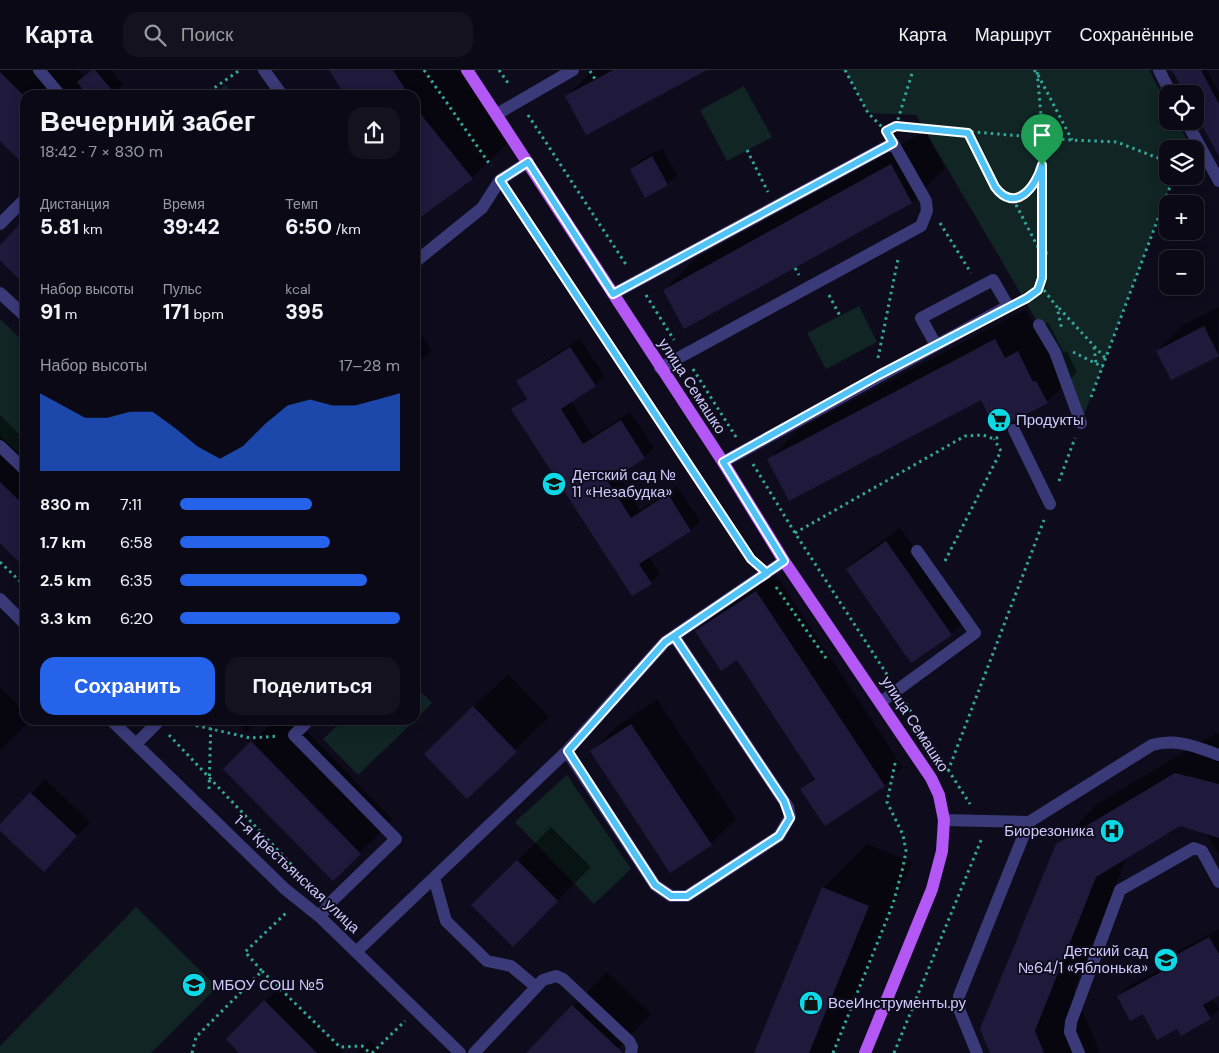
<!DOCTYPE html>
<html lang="ru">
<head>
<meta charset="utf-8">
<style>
  :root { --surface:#0a0915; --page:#13121e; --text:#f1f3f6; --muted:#999aa0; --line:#2a2a34; --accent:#2563eb }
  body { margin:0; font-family:"DM Sans",sans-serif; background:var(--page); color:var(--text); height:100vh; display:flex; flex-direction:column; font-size:19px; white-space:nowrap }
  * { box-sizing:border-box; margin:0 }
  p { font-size:16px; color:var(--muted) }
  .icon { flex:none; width:28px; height:28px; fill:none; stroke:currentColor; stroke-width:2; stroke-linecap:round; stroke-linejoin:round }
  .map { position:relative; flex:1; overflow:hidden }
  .side { position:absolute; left:20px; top:20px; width:400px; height:635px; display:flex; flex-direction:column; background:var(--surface); border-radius:15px; box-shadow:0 2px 12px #0003,0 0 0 1px var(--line) }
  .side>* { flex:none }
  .buttons { position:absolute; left:1159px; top:15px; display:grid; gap:10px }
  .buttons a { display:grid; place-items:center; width:45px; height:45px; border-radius:10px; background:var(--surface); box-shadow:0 2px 12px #0003,0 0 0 1px var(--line); font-size:25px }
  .pin { position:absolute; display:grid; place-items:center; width:42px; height:42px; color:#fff; margin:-51px -21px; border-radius:50% 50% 50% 0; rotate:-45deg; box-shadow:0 0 5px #0007 }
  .pin .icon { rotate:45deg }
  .round { display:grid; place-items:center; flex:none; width:52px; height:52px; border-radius:15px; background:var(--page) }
  .head { display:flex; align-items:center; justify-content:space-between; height:85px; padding:0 20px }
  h1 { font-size:28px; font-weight:800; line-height:38px }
  .figures { display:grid; grid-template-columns:repeat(3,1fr); gap:8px; height:85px; padding:5px 20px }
  .figures div { display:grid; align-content:center }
  .figures b { font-size:21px; font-weight:800 }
  .figures small { font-size:14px; font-weight:400 }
  .figures p { font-size:14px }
  .chart { height:140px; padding:10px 20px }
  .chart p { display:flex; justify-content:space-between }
  .chart svg { width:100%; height:90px; margin-top:5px; fill:var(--accent); opacity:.7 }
  .button { display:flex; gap:10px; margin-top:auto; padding:10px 20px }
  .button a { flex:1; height:58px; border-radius:15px; background:var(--accent); color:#fff; font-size:20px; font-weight:800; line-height:58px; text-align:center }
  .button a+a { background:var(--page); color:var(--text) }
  ul { padding:0 20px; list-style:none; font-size:16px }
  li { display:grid; grid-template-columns:80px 60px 1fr; align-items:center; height:38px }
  li i { height:12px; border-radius:6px; background:var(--accent) }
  header { display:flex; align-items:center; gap:30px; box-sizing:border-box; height:70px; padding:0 25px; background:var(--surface); border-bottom:1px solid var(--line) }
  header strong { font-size:24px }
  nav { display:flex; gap:28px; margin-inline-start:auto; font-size:18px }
  .search { width:350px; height:45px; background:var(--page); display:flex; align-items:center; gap:12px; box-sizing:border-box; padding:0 18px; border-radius:15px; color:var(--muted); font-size:19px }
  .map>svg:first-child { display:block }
  .green { fill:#102524 }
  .shadow { fill:#0007 }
  .building { fill:#1f1a3c }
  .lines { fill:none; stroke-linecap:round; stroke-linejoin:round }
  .path { stroke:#34a79b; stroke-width:3; stroke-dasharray:2.5 4; stroke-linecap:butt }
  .minor { stroke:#3a3a78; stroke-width:12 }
  .major { stroke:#b458f5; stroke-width:12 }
  .route-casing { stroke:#fff; stroke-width:10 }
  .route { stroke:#4fc3f7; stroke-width:6 }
  .labels { text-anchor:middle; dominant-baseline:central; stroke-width:4; stroke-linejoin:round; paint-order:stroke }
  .street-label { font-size:15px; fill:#cecafc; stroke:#0e0c1c }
  .poi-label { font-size:15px; fill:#cecafc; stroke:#0e0c1c; text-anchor:start }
</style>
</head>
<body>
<header>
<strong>Карта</strong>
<div class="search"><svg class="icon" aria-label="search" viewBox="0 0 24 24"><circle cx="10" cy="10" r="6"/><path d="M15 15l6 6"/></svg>Поиск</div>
<nav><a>Карта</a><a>Маршрут</a><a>Сохранённые</a></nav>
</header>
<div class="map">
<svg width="1219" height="983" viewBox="0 0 1219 983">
  <rect width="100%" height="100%" fill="#0e0c1c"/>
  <path class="green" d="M845 0H1149L1167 34 1168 51H1177L1188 72 1185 79H1168V106H1174L1081 353 1055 282 916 45 868 43Z
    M226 15 232 25H212Z
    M744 16 772 67 727 91 700 40Z
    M859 236 877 272 826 299 807 263Z
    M0 249 25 273V390L0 366Z
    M415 616 432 633 415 650Z
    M343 650H415L358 705 323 669Z
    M567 705 631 799 594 834 515 752Z
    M136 837 217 917 151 983H0V976Z"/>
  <path class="shadow" d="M0 0H78L84 7 92 0H111L123 14 112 25H89L87 23 85 25H25V85L0 69Z
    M330 0H459L512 69 472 108 415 150V25H346Z
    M593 0H704L567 26Z
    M1174 0H1207L1219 22V83L1195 39V24Z
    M925 61 945 98 912 132 685 257 664 220 698 187Z
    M662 78 677 105 668 114 646 126 631 99 640 90Z
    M1219 237 1218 284 1157 281 1183 255Z
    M1026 239 1036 258 1048 252 1064 283 1067 281 1077 302 1047 332 981 329 769 390 799 359Z
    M415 257 432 280 415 297Z
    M580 268 604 306 595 315 571 331 593 366 630 342 654 378 645 387 618 404 640 440 677 416 700 451 691 460 649 487 660 504 651 513 513 339 528 327 518 312 527 303Z
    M0 345 25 370V496L0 472Z
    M900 458 965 550 951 564 847 499 861 486Z
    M775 504 903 697 885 715 825 754 802 719 815 706 737 589 697 561 715 544Z
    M508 604 549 647 467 727 459 650Z
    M0 617 25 642V650H31L0 681Z
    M657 629 736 749 711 774 592 681 617 656Z
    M234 650H261L247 663Z
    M274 650H296L393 750 333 809 225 699Z
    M1216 663 1219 664V785L1206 763 1180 755 1127 787 1074 920 1100 983H991L1057 775 1097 734Z
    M45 709 90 752 57 787 0 759V756Z
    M551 757 591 797 513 875 473 835Z
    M867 774 912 792 834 983H755L823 818Z
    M1219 859V923L1213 928 1219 940 1210 948 1178 957 1143 942 1118 926 1127 917 1170 894 1168 890 1177 881Z
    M607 902 651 944 614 983 529 982Z
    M279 917 344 983H241L228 969Z
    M370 970 383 983H357Z"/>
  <path class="building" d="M92 0H95L116 25H87L77 12Z
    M329 0H393L409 25H345Z
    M613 0H707L586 65 565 26Z
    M1172 0H1201L1219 34V86L1195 42V24H1185Z
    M0 2 25 27V96L0 71Z
    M415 37 473 109 415 151Z
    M652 86 668 115 645 128 630 99Z
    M891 94 912 133 684 259 663 220Z
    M25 149V215L0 190V175Z
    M1204 256 1219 286 1171 310 1156 281Z
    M995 269 1005 288 1018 281 1033 312 1036 311 1048 333 996 360 981 330 789 431 767 389Z
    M570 277 596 316 561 339 583 374 621 350 645 388 608 412 631 448 668 424 691 461 639 494 652 514 632 526 511 339 527 329 516 311Z
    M0 412 25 436V498L0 473Z
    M886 471 952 565 911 593 846 499Z
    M756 521 885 716 825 756 800 719 815 709 737 590 721 601 695 561Z
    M473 636 517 682 467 729 424 684Z
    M631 654 712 775 670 803 590 681Z
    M251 671 361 784 333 811 223 699Z
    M1175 703 1219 714V768L1180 756 1096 807 1035 961 1044 983H990L980 959 1056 774Z
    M30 722 77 766 44 802 0 761V754Z
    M517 790 558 831 513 877 471 835Z
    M822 817 869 836 809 983H754Z
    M1209 867 1219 884V926L1203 935 1211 949 1181 966 1177 959 1157 970 1143 944 1130 951 1117 926 1170 897 1167 890Z
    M264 930 317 983H239L226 969Z
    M572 935 623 983H526Z"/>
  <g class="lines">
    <path class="path" d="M424 0 491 96
      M499 0 510 16
      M845 0 868 43 884 59
      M1034 0 1037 3 1072 70
      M590 1 595 9
      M204 25 240 0
      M528 45 627 196
      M896 56 913 0
      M900 56 1072 70 1117 72 1168 92
      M968 63 995 117 1004 127C1023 132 1035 116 1041 100
      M747 80 768 122
      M510 124 754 492
      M1013 129 1041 183H1051
      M940 153 971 203
      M795 198 799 205
      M1040 215 1057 237 1062 260
      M646 225 674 270
      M829 225 840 246
      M1023 230 1038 220 1042 201 1043 68 1037 0
      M1059 238 1106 289
      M1094 277 1096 294
      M1073 282 1103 297
      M878 288 898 189
      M693 299 736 367
      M1091 327 1174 106
      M753 394 795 463 888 606
      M1059 411 1075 368
      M795 463 965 366 983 365 994 369 999 367
      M945 491 1001 381 994 369
      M0 492 25 516
      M776 517 828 591
      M906 634 970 734
      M177 651 250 668 279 666
      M169 665 307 811
      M948 701 1044 450
      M209 719 211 650
      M262 901 340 977 362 976 370 983
      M192 983 196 967 262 901 245 882 287 842
      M372 983 405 951
      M833 983 893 834 903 797 906 781 903 765 887 732 896 689
      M894 983 982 768"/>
    <path class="minor" d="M39 0 60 25
      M264 0 282 25
      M1159 0 1171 24
      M497 44 573 0
      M1186 51 1219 111
      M0 154 25 129
      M415 192 482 138 500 110 528 92
      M0 223 25 246
      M613 224 893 73 926 131 927 141 921 156 660 298
      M1039 255 1055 282 1081 353
      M1014 360 1050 434
      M0 376 25 400
      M723 392 1008 236 993 210 921 248 936 275
      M0 529 25 554
      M881 632 975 563 917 481
      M111 650 285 819 320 847 460 983
      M309 650 294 665 396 769 330 833 320 847
      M137 673 160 650
      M567 681 655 815 671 826H687L779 766 790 747 788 737 674 566
      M944 750 1029 752
      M434 808 446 851 487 891 511 896 536 917
      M356 882 567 681 665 572 784 491
      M474 983 543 910 556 906 563 909 629 971 632 977 631 983
      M977 983 959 939V926L1029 752 1152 675C1177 668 1196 677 1219 685
      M1079 983 1070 962 1071 952 1120 820 1194 778 1202 781 1219 812"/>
    <path class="major" d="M467 0 723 392 784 491 931 708 939 725 944 750 942 781 932 819 865 983"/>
  </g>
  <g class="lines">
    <g class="route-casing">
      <path id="route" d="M1042 95V208L1038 220 1027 228 879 305 723 392 784 491 674 566 665 572 568 681 655 815 671 826H687L779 766 790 748 784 731 674 566 767 503 751 489 500 110 528 92 613 224 893 73 886 61 896 56 968 63 995 117C1015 144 1036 117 1042 95"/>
    </g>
    <use href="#route" class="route"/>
  </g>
  <defs>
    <g id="supermarket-disc" transform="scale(1.25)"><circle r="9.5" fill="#0dd8e5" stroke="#0e0c1c"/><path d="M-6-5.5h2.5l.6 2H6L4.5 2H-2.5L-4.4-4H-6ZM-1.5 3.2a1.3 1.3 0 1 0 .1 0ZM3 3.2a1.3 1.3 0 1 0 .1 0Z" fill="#111"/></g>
    <g id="school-disc" transform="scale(1.25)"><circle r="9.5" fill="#0dd8e5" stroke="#0e0c1c"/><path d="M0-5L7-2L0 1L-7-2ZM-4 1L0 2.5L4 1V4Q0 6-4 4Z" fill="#111"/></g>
    <g id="hospital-disc" transform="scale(1.25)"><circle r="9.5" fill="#0dd8e5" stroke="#0e0c1c"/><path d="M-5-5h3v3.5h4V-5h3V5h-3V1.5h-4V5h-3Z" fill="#111"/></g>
    <g id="shop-disc" transform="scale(1.25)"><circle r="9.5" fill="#0dd8e5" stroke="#0e0c1c"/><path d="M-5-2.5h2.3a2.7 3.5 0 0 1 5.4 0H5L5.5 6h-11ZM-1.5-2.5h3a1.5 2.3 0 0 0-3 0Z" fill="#111"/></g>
  </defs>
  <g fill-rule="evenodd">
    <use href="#supermarket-disc" x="999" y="350"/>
    <use href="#school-disc" x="554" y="414"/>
    <use href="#hospital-disc" x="1112" y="761"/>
    <use href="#school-disc" x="1166" y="890"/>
    <use href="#school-disc" x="194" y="915"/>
    <use href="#shop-disc" x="811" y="933"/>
  </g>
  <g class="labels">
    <g class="street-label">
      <text transform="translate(692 316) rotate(57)">улица Семашко</text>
      <text transform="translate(915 654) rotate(57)">улица Семашко</text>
      <text transform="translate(297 804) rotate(43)">1-я Крестьянская улица</text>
    </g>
    <g class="poi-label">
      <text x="1016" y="350">Продукты</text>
      <text x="572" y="405">Детский сад №<tspan x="572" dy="17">11 «Незабудка»</tspan></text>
      <text x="1094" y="761" text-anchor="end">Биорезоника</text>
      <text x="1148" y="881" text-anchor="end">Детский сад<tspan x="1148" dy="17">№64/1 «Яблонька»</tspan></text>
      <text x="212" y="915">МБОУ СОШ №5</text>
      <text x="828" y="933">ВсеИнструменты.ру</text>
    </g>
  </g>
</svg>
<div class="buttons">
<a><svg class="icon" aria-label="locate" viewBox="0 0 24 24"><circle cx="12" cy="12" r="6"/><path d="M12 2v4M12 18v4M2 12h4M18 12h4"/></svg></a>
<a><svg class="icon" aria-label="layers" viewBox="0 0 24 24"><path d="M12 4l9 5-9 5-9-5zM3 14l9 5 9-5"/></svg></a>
<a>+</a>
<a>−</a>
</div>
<div class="pin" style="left:1042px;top:95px;background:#1e9e55"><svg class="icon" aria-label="arrive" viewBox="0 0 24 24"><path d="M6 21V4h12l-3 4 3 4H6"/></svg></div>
<section class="side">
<div class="head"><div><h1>Вечерний забег</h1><p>18:42 · 7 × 830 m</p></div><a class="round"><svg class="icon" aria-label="share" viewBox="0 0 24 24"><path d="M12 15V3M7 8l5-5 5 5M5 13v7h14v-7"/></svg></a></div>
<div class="figures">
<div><p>Дистанция</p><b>5.81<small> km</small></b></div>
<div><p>Время</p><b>39:42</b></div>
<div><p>Темп</p><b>6:50<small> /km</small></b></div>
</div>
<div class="figures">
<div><p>Набор высоты</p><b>91<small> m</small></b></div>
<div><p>Пульс</p><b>171<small> bpm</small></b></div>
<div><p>kcal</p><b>395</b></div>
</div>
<div class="chart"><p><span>Набор высоты</span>17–28 m</p>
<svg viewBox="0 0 160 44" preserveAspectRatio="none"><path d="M0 44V6L10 12L20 18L30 18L40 15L50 15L60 23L70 32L80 38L90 32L100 21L110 12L120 9L130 12L140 12L150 9L160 6V44z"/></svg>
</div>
<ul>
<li><b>830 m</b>7:11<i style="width:60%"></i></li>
<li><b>1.7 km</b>6:58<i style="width:68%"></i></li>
<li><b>2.5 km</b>6:35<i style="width:85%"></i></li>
<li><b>3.3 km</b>6:20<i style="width:100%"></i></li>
</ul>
<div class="button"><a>Сохранить</a><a>Поделиться</a></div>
</section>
</div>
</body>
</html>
